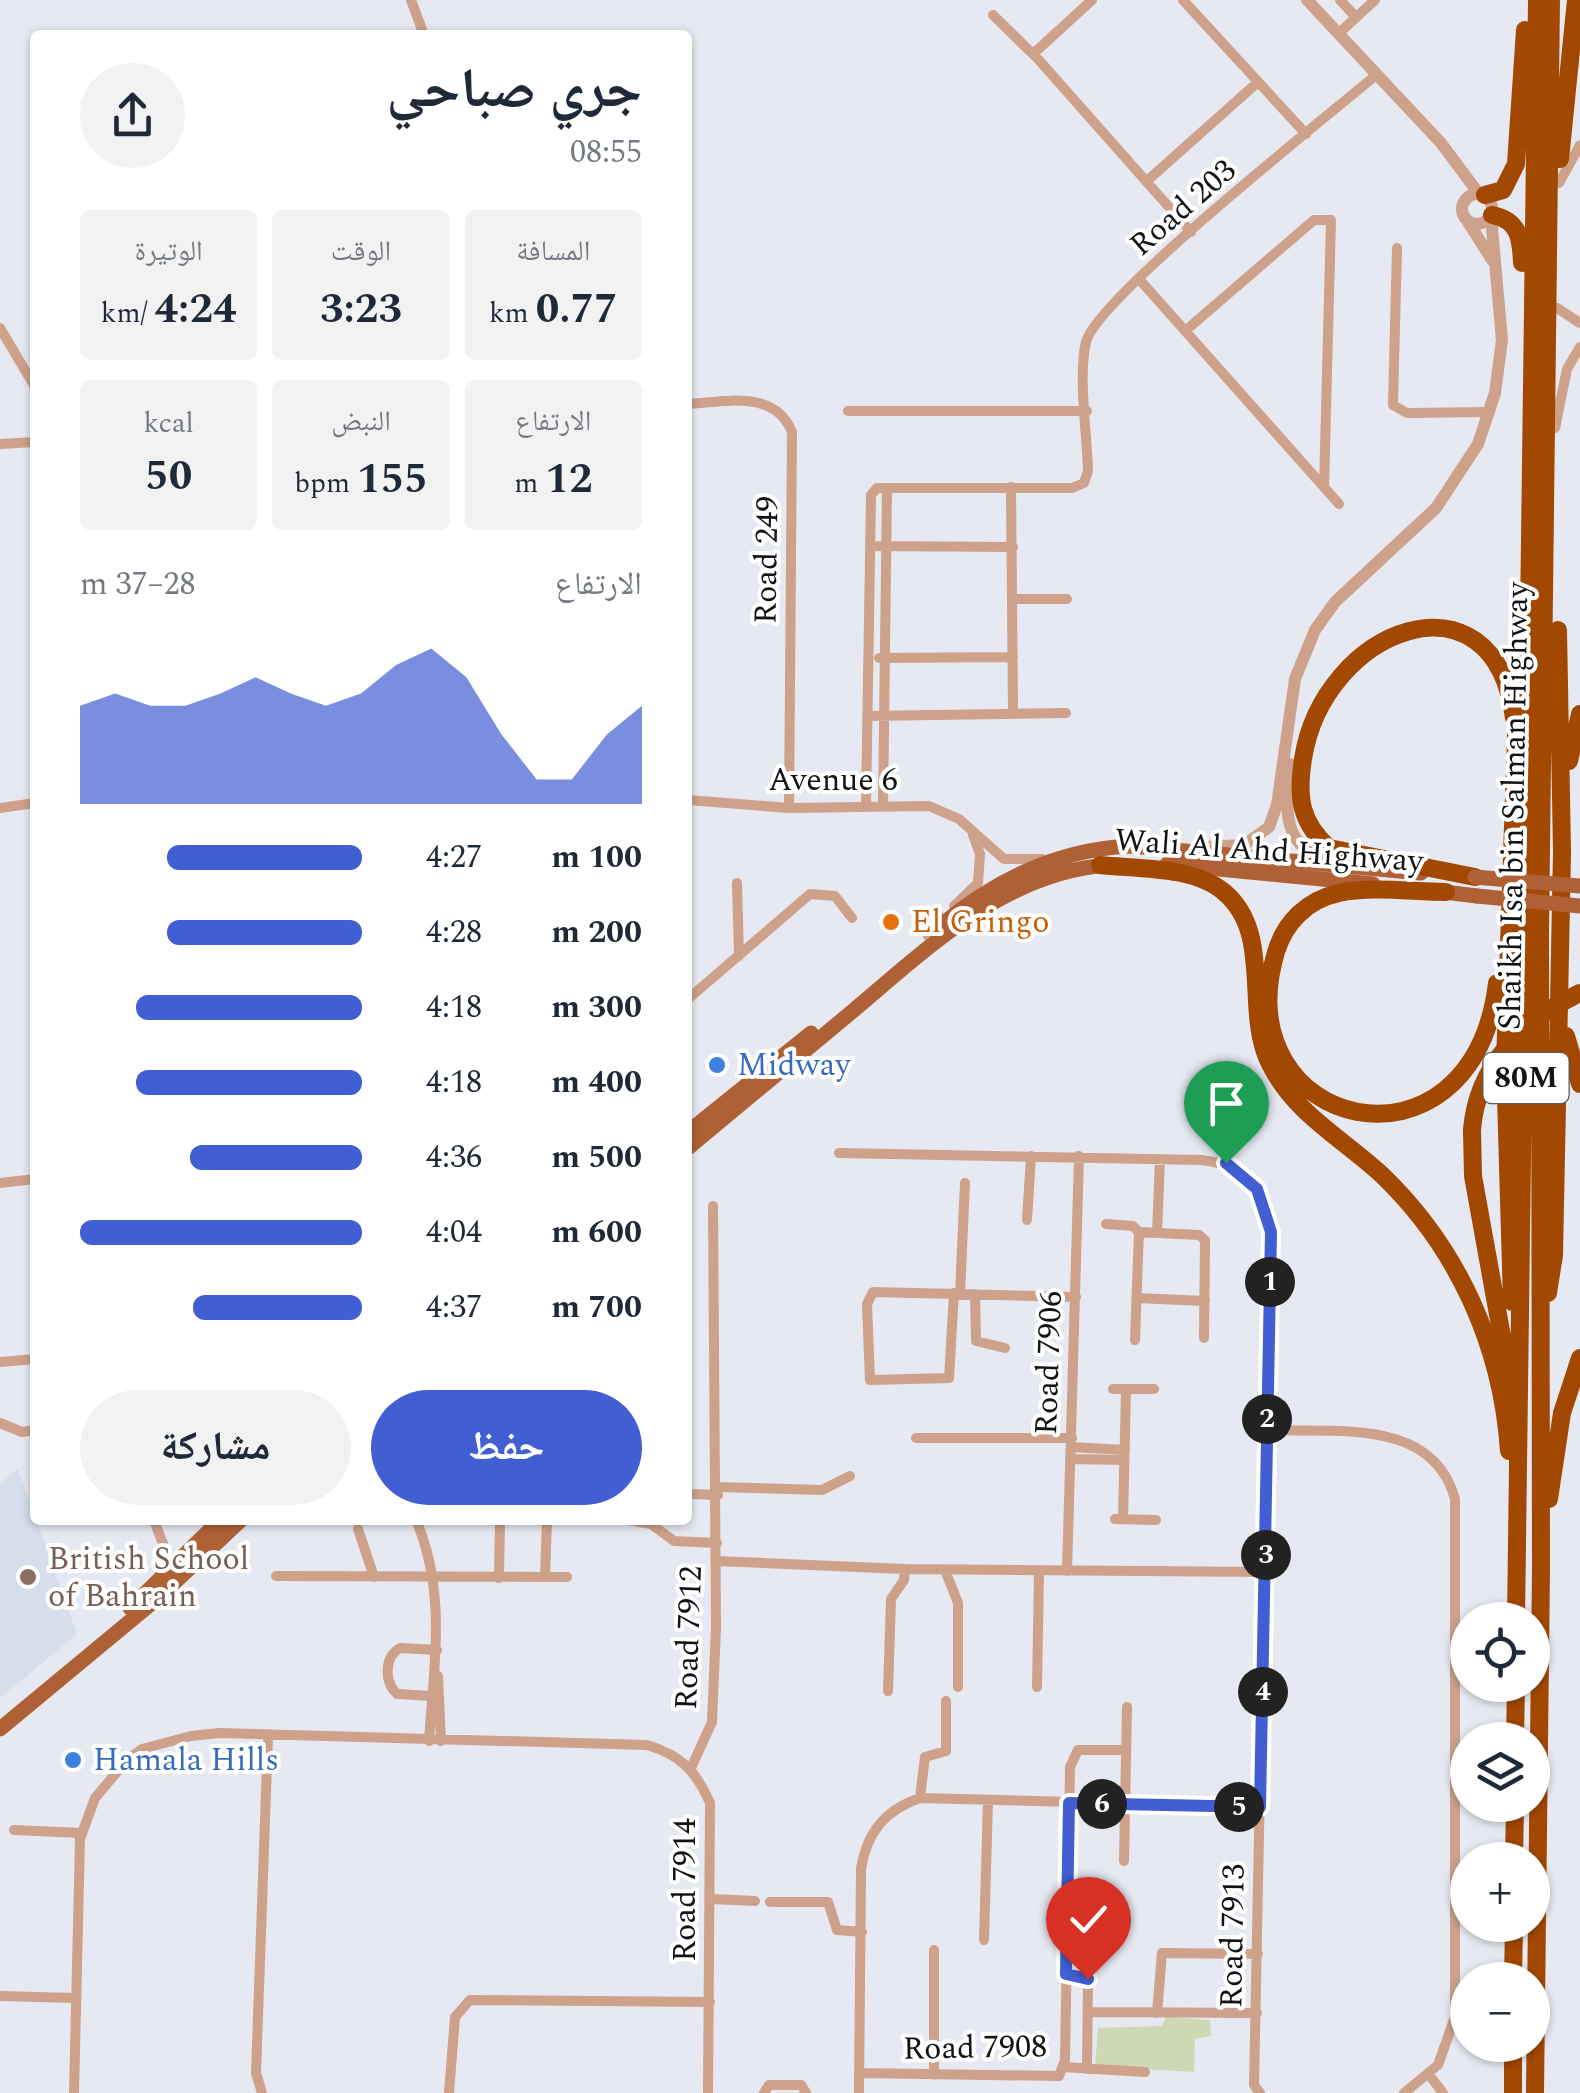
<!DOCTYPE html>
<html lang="ar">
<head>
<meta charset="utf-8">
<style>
  :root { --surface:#fff; --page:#f2f2f3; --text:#1f2937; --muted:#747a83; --accent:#415fd2 }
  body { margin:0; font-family:Spectral,"Noto Naskh Arabic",serif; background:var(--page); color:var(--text); direction:rtl; height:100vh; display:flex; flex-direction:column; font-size:38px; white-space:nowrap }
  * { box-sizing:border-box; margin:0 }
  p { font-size:32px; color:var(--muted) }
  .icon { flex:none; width:55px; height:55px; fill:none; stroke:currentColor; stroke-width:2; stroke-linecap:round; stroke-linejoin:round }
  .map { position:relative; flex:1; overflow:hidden; direction:ltr }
  .side { position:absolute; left:30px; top:30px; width:662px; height:1495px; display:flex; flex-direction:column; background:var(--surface); border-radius:10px; box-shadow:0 2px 8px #0004; direction:rtl }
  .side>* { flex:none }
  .buttons { position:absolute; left:1450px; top:1602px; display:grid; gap:20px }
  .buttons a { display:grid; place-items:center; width:100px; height:100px; border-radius:50%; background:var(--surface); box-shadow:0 2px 8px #0004; font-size:50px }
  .pin { position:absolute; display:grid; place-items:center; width:85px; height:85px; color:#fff; margin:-102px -42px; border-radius:50% 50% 50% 0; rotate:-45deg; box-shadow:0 0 10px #0007 }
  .pin .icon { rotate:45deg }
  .km { position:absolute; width:50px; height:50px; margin:-25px; border-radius:50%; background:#222; color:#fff; font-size:28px; line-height:50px; text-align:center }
  .round { display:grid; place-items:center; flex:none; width:105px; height:105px; border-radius:52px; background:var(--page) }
  .headline { display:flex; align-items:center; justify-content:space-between; height:170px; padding:0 50px }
  h1 { font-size:55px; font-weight:700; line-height:75px }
  .stats { display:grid; grid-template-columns:repeat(3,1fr); gap:15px; height:170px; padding:10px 50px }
  .stats div { display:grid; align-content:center; border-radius:10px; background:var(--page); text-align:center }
  .stats b { font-size:42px; font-weight:700 }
  .stats small { font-size:28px; font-weight:400 }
  .stats p { font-size:28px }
  .chart { height:280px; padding:20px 50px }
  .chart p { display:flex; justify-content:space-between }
  .chart svg { width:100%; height:180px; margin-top:10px; fill:var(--accent); opacity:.7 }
  .cta { display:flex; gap:20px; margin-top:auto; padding:20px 50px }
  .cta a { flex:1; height:115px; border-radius:60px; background:var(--accent); color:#fff; font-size:40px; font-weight:700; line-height:115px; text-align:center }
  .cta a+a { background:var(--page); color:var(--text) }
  ul { padding:0 50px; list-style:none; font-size:32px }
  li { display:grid; grid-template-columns:160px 120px 1fr; align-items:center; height:75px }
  li i { height:25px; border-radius:12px; background:var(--accent) }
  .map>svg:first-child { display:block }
  .built { fill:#d6ddeb }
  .green { fill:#ced8b4 }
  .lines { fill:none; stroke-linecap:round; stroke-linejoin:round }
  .minor { stroke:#cda18a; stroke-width:10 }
  .tertiary { stroke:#cda18a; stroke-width:12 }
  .primary { stroke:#af6135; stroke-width:15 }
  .motorway { stroke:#a24801; stroke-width:18 }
  .primary-bridge { stroke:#af6135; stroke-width:15 }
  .motorway-bridge { stroke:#a24801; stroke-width:18 }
  .route-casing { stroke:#fff; stroke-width:20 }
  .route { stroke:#415fd2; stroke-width:12 }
  .food-dot { fill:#e8710a; stroke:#fff; stroke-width:4 }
  .shop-dot { fill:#3f7fe0; stroke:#fff; stroke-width:4 }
  .education-dot { fill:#8d6e63; stroke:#fff; stroke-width:4 }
  .labels { text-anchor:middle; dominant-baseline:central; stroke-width:8; stroke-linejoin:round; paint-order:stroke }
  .shield { fill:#fff; stroke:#595a5c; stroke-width:2.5 }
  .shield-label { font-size:30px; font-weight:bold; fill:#121316 }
  .street-label { font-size:32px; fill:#121316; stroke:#fff }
  .food-label { font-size:32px; fill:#c56008; stroke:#fff; text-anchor:start }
  .shop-label { font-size:32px; fill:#366cbe; stroke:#fff; text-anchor:start }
  .education-label { font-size:32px; fill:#785e54; stroke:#fff; text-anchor:start }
</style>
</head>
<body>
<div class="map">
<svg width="1580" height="2093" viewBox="0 0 1580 2093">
  <rect width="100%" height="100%" fill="#e6e9f1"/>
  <path class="built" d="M18 1469 77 1634 0 1698V1483Z"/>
  <path class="green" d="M1166 2017 1210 2020 1211 2036 1195 2039 1194 2072 1095 2066 1098 2028 1162 2026Z"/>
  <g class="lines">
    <path class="minor" d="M411 0 424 35
      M1183 0 1306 134
      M1340 0 1356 17
      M993 15 1038 59 1191 232
      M1338 34 1375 0
      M1033 54 1092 0
      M1148 180 1258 82
      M1559 183 1580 145
      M1397 248 1393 405 1407 413 1490 412
      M1139 279 1339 504
      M1557 308 1580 323
      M0 328 35 387
      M1185 331 1314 220H1331L1324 487
      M688 404C724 402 775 389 792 432L789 808
      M848 411H1087
      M1555 428 1567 369 1580 347
      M0 444 35 442
      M1011 487 1013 712
      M887 488H1072L1084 483 1088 471C1087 434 1078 376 1086 342 1097 298 1328 116 1376 75
      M870 546 1013 547
      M1013 599H1067
      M879 658 1013 657
      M869 716 1066 713
      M688 800 789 808 929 806 959 819 1004 859H1042
      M866 807 871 495 877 488H887L883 807
      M0 808 35 803
      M737 883 739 956
      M954 906 978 883 980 854 973 835
      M928 936 940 917
      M688 999 810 894 835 896 852 918
      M839 1153 1201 1160C1248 1165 1262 1188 1271 1233L1254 2085 1260 2093
      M0 1183 35 1179
      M1027 1220 1031 1156
      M1106 1224 1133 1226 1139 1232 1135 1340
      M1139 1232 1199 1235 1205 1240 1204 1338
      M1157 1233 1160 1159
      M954 1293 949 1378 870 1380 867 1304 873 1292 1076 1297
      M960 1294 965 1183
      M975 1294 976 1341 1005 1348
      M1136 1298 1205 1301
      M0 1362 35 1359
      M1113 1389H1154
      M0 1423 22 1432 35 1430
      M1267 1430C1335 1433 1433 1417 1455 1499V2017L1438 2065 1404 2093
      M916 1438H1072
      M1071 1447 1125 1450
      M1071 1459 1124 1460
      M718 1487 822 1490 850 1476
      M688 1494 718 1495
      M1115 1519 1156 1520
      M1123 1519 1126 1389
      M154 1520 163 1544 164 1577
      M416 1520C447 1593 434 1665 429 1741
      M629 1520 651 1524 674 1541 717 1543
      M358 1529 374 1577
      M717 1561 905 1569 1265 1572
      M945 1570 958 1603V1687
      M1067 1571 1079 1156
      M276 1576 567 1577
      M545 1577 547 1520
      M499 1578 500 1520
      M438 1676 441 1741
      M1037 1687 1039 1571
      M888 1691 891 1599 904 1580 905 1569
      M432 1696 397 1694C384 1682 384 1657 400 1648L437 1650
      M691 1768 712 1722 716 1627 713 1206
      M920 1798 925 1757 946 1751V1701
      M14 1830 81 1833
      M1124 1861 1127 1707
      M712 1899 755 1901
      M770 1902H828L837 1930 862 1932
      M984 1940 988 1801
      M934 1950V2075
      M1066 1974 1088 1981 1087 2069
      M0 1996 75 1998
      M1088 2012 1257 2013
      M1157 2013 1162 1953 1258 1954
      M1063 2067 1145 2072
      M859 2073 1059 2076 1065 2060 1070 1767 1078 1750H1126
      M1430 2076 1443 2093
      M74 2093 80 1839 95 1798 127 1760 142 1749 191 1736 219 1733 647 1745C681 1755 696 1771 710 1803L708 2093
      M262 2093 256 2073 268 1736
      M449 2093 455 2017 470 2000 710 2002
      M764 2093 769 2085H801L806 2093
      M859 2093 861 1869C867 1832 885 1810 920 1798L1260 1807"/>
    <path class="tertiary" d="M1307 0 1441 143 1479 194
      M1462 209a15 15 0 1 1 30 0a15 15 0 1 1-30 0Z
      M1468 222 1492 260
      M1290 764C1286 805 1279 849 1331 860
      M1202 847 1244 845 1269 827 1277 805 1295 679 1315 630 1335 602 1436 508 1478 444 1495 393 1502 340 1491 217"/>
    <path class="primary" d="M1167 864 1373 884
      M1436 891 1477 896
      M940 926C995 880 1060 849 1131 846L1421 873
      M688 1132 811 1033
      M688 1148C741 1104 794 1060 848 1015 925 951 1003 872 1109 865
      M130 1608 220 1520
      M0 1729 158 1598 241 1520"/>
    <path class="motorway" d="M1560 159 1576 0
      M1485 195 1503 190 1516 164 1525 30
      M1492 215C1519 220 1521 238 1522 263
      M1569 761 1580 714
      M1100 865C1138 869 1193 866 1224 892 1274 934 1243 1011 1270 1064 1295 1114 1342 1138 1382 1175 1458 1248 1502 1346 1509 1451
      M1475 877 1329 848C1300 822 1297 797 1303 759 1323 628 1494 563 1514 718
      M1446 892C1412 892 1372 886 1339 893 1307 900 1285 922 1276 952 1223 1131 1472 1189 1497 983
      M1566 1036 1580 1084
      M1472 1130 1473 1176 1510 1381
      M1548 1293 1554 1255 1562 852 1558 630
      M1512 1302 1505 1063 1517 709
      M1549 1499 1562 1413 1580 1358
      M1516 1620 1537 0
      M1515 1740 1516 1685
      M1514 1860 1515 1805
      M1513 1980 1514 1925
      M1513 2093V2045
      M1535 2093 1541 1569 1540 932 1551 0"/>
    <path class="primary-bridge" d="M1475 877 1580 886
      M1477 896 1580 906"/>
    <path class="motorway-bridge" d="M1472 1130C1477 1065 1523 1020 1580 993"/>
  </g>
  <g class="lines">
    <g class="route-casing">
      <path id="route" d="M1088 1979 1066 1974 1069 1803 1260 1807 1271 1232 1257 1189 1226 1163"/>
    </g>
    <use href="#route" class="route"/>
  </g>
  <circle class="food-dot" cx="891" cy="922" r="10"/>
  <g class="shop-dot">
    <circle cx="717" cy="1065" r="10"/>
    <circle cx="73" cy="1760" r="10"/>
  </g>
  <circle class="education-dot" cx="28" cy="1577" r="10"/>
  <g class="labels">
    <rect class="shield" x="1483.5" y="1053" width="85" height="50" rx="8"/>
    <g class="shield-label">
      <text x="1526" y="1078">80M</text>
    </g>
    <g class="street-label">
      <text transform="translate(1183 208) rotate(-41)">Road 203</text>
      <text transform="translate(767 560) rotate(-89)">Road 249</text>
      <text x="833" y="780">Avenue 6</text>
      <text transform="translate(1514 806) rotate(-89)">Shaikh Isa bin Salman Highway</text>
      <text transform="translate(1269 851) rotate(4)">Wali Al Ahd Highway</text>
      <text transform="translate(1049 1363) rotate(-88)">Road 7906</text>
      <text transform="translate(689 1638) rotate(-88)">Road 7912</text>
      <text transform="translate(685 1890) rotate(-90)">Road 7914</text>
      <text transform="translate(1233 1936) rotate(-89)">Road 7913</text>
      <text transform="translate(975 2048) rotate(-1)">Road 7908</text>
    </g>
    <g class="food-label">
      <text x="911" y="922">El Gringo</text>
    </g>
    <g class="shop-label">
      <text x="737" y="1065">Midway</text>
      <text x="93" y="1760">Hamala Hills</text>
    </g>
    <g class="education-label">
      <text x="48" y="1559">British School<tspan x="48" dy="37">of Bahrain</tspan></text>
    </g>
  </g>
</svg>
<div class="buttons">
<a><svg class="icon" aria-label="locate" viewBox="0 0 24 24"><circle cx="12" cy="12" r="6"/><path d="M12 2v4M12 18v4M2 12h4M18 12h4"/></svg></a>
<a><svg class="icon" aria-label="layers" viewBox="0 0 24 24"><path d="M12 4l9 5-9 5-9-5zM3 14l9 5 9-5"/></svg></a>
<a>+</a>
<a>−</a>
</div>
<div class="pin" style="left:1226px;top:1163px;background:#1e9e55"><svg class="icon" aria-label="arrive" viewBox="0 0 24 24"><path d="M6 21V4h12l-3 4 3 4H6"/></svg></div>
<div class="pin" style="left:1088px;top:1979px;background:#d93025"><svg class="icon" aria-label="check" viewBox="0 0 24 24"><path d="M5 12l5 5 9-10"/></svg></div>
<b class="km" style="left:1270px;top:1282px">1</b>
<b class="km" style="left:1267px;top:1419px">2</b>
<b class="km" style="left:1266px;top:1555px">3</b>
<b class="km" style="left:1263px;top:1692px">4</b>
<b class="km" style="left:1239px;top:1807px">5</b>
<b class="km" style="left:1102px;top:1804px">6</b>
<section class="side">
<div class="headline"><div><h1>جري صباحي</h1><p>08:55</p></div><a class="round"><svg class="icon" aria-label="share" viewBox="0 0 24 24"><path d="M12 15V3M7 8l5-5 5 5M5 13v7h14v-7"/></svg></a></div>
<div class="stats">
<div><p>المسافة</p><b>0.77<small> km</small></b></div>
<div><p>الوقت</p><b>3:23</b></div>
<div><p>الوتيرة</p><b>4:24<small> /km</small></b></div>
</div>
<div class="stats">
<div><p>الارتفاع</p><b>12<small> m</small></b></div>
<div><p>النبض</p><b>155<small> bpm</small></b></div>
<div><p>kcal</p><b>50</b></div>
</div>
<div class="chart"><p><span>الارتفاع</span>28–37 m</p>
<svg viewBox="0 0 160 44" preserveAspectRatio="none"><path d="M0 44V20L10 17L20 20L30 20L40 17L50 13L60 17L70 20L80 17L90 10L100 6L110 13L120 27L130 38L140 38L150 27L160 20V44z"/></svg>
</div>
<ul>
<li><b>100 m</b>4:27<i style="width:69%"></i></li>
<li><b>200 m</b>4:28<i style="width:69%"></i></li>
<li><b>300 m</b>4:18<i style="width:80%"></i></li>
<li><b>400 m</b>4:18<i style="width:80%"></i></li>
<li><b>500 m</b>4:36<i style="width:61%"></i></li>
<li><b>600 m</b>4:04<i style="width:100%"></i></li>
<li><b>700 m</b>4:37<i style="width:60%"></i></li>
</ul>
<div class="cta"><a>حفظ</a><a>مشاركة</a></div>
</section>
</div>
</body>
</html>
